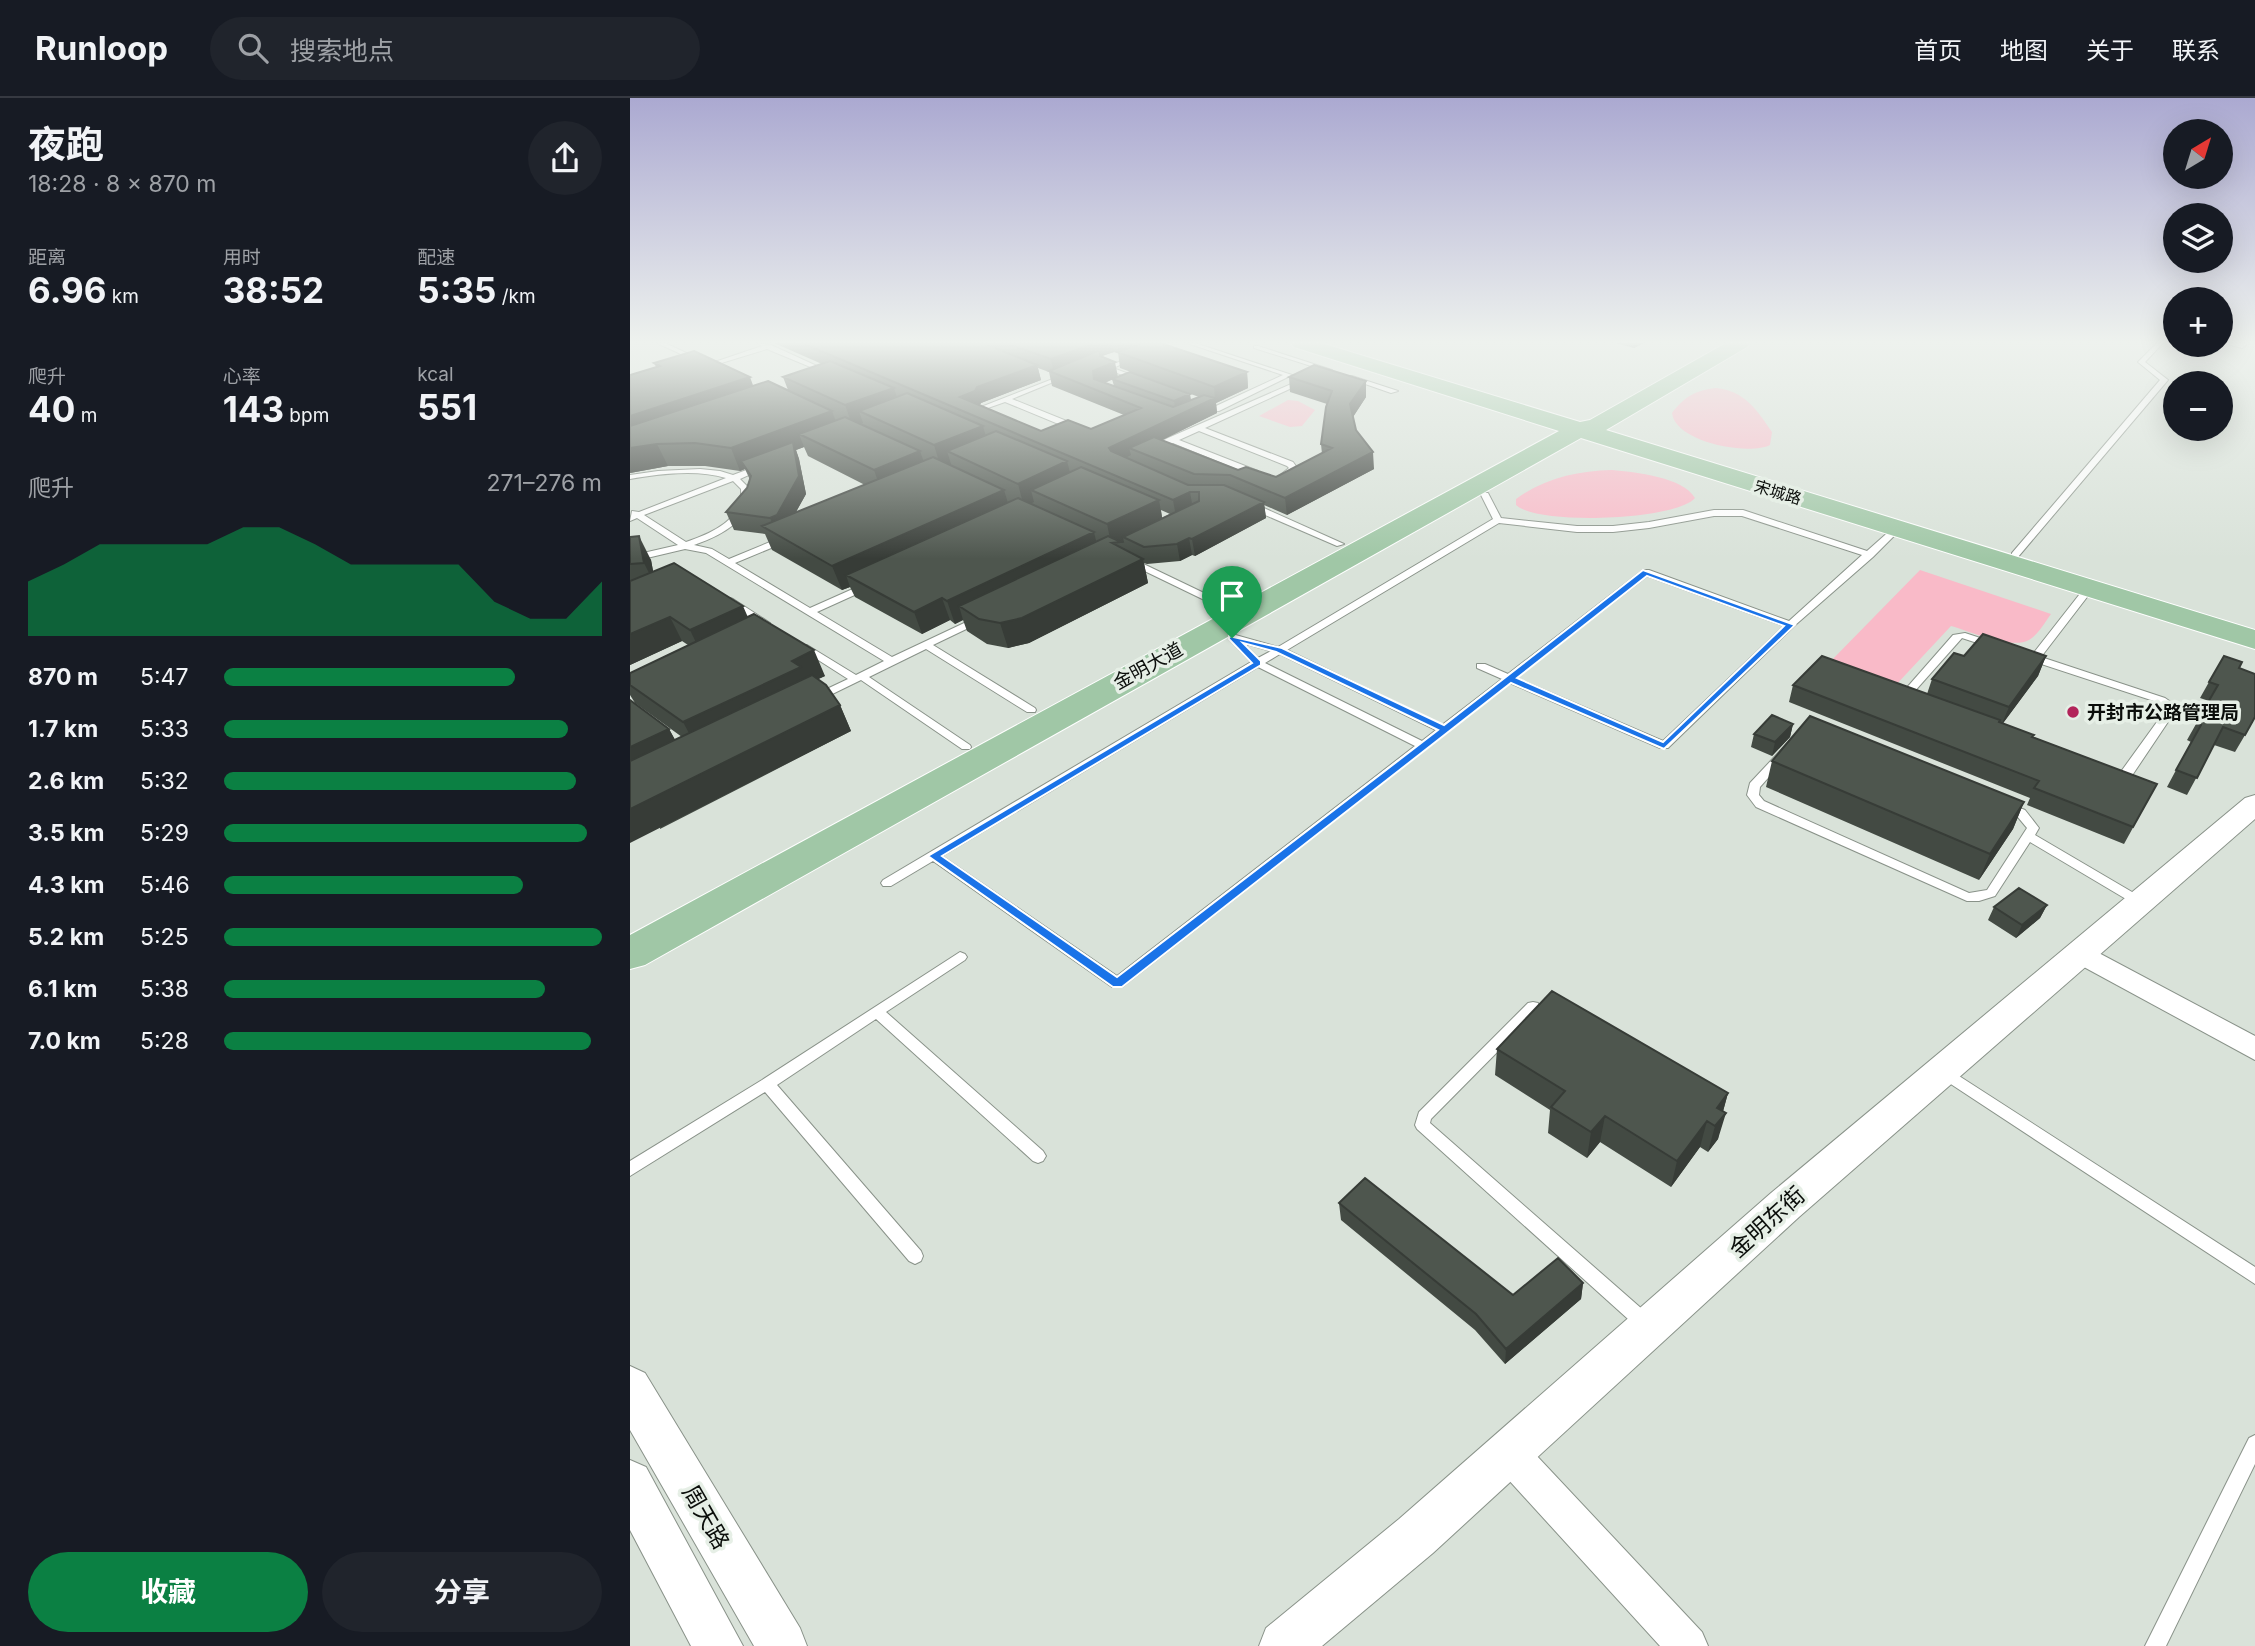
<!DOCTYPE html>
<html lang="zh">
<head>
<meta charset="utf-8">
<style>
  :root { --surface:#171b24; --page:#20242c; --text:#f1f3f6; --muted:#9ea1a6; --line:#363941; --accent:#0b8043 }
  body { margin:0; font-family:Inter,"Noto Sans SC",sans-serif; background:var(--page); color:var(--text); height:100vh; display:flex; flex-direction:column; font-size:26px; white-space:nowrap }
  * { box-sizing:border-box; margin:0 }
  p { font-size:23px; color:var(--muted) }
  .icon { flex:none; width:38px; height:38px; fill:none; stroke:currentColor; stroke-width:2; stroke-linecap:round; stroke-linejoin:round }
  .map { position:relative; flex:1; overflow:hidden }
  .details { display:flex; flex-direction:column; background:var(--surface); width:630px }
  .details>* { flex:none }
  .needle { width:46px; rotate:38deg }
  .tools { position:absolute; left:1533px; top:21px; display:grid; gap:14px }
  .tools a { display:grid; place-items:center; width:70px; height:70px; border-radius:50%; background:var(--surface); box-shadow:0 7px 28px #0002; font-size:35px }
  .pin { position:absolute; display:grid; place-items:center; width:60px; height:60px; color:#fff; margin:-72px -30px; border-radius:50% 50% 50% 0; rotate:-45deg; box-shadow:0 0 7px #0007 }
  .pin .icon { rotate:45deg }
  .round { display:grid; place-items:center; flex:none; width:74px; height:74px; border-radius:37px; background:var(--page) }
  .summary { display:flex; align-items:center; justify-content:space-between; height:119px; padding:0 28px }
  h1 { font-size:38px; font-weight:700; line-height:52px }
  .metrics { display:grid; grid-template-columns:repeat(3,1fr); gap:10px; height:119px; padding:7px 28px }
  .metrics div { display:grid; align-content:center }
  .metrics b { font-size:35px; font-weight:700 }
  .metrics small { font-size:19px; font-weight:400 }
  .metrics p { font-size:19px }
  .chart { height:196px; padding:14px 28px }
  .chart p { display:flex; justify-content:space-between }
  .chart svg { width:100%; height:126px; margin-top:7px; fill:var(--accent); opacity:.7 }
  .action { display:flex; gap:14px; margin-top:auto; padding:14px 28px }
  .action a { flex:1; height:80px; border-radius:42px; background:var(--accent); color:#fff; font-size:28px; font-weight:700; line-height:80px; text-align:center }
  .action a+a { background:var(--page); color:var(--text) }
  ul { padding:0 28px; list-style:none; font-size:23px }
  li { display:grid; grid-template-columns:112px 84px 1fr; align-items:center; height:52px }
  li i { height:18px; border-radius:9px; background:var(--accent) }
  header { display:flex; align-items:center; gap:42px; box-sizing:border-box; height:98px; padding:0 35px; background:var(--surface); border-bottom:2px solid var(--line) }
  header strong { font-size:33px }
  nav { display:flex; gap:38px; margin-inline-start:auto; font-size:24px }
  .search { width:490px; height:63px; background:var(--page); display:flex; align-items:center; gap:18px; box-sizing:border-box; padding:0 24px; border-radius:38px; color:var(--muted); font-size:26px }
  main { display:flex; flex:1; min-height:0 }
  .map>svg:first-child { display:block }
  .green { fill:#f9bac8 }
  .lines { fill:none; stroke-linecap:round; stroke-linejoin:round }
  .service-casing { stroke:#899289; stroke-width:2 }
  .minor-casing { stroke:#899289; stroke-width:2 }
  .tertiary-casing { stroke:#899289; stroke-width:2 }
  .primary-casing { stroke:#fff; stroke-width:2 }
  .service { fill:#fff; fill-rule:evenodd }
  .minor { fill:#fff; fill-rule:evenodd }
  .tertiary { fill:#fff; fill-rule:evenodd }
  .primary { fill:#a0c7a6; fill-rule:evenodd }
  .wall { fill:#434a43; fill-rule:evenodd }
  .shaded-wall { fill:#373c37 }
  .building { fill:#4e564e; stroke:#373c37; stroke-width:2 }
  .route { fill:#1a73e8; stroke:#fff; stroke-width:2; fill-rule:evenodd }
  .poi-dot { fill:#b2245a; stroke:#e6efe6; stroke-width:2.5 }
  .labels { text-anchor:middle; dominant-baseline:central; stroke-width:7; stroke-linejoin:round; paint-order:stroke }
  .far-street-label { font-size:16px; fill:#0b0e0b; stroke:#e6efe6 }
  .street-label { font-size:19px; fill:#0b0e0b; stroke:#e6efe6 }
  .poi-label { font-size:19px; font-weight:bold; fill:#0b0e0b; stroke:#e6efe6; text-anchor:start }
  .near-street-label { font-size:23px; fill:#0b0e0b; stroke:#e6efe6 }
</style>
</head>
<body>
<header>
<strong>Runloop</strong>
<div class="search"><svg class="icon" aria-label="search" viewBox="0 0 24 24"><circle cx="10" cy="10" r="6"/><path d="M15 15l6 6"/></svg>搜索地点</div>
<nav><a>首页</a><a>地图</a><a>关于</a><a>联系</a></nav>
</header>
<main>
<section class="details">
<div class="summary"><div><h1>夜跑</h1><p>18:28 · 8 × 870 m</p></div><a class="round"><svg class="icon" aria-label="share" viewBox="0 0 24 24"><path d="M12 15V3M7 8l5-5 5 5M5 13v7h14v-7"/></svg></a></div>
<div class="metrics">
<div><p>距离</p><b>6.96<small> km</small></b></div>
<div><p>用时</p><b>38:52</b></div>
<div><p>配速</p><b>5:35<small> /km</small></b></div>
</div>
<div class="metrics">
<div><p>爬升</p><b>40<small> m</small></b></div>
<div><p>心率</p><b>143<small> bpm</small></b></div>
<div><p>kcal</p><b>551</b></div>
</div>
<div class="chart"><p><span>爬升</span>271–276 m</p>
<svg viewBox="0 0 160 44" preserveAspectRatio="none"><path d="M0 44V25L10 19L20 12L30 12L40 12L50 12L60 6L70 6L80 12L90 19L100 19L110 19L120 19L130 32L140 38L150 38L160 25V44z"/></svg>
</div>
<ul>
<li><b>870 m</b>5:47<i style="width:77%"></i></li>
<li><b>1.7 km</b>5:33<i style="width:91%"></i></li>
<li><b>2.6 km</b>5:32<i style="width:93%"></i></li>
<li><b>3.5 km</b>5:29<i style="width:96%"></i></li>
<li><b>4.3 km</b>5:46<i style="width:79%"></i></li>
<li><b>5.2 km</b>5:25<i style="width:100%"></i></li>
<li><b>6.1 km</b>5:38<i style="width:85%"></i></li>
<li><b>7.0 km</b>5:28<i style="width:97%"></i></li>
</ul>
<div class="action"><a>收藏</a><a>分享</a></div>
</section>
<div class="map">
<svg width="1625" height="1548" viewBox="0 0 1625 1548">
  <rect width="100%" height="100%" fill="#d9e2d9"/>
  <path class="green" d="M1086 290C1115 293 1127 312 1142 334L1140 347C1118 358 1045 344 1042 315 1054 299 1066 292 1086 290Z
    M658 302 668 303 685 312 672 328 660 329 629 318Z
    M982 372C1005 374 1053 379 1065 400 1047 422 908 428 886 407V401C915 380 947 373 982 372Z
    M1290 472 1421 516C1415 524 1408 537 1399 542 1381 552 1339 533 1321 528L1264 589 1196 568Z"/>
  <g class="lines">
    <g class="service-casing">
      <path id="service" d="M27 245H35L71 262 66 263Z
        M127 245 141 247 200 274 195 275 137 251 75 270 70 269 132 248Z
        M537 245H545L525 253 520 252Z
        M557 245H565L662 277 589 313H583L569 306 573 304 586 308 653 277Z
        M1527 245H1533L1515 264 1538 282 1388 459H1382V455L1530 282 1508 264Z
        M1594 245H1618L1612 250Z
        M624 248H628L702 272 697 273 624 250Z
        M501 259 506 260 483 270 512 281V283H508L474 270Z
        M433 277 438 278 382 301 449 328V332H443L375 304 355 311 351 309Z
        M718 278H722L768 293 761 295 718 280Z
        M675 280 677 281V283L575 330 663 364 668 371 656 380 649 378 659 370 657 368 569 333 549 342 628 373V377H622L543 345 497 366V370L485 367 538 340Z
        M127 368 134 370 110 381 119 390C121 423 92 437 64 447L82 451 99 461 152 439H158V443L105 465 180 510 234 486H240V490L187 514 262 559 347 519H353V523L303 547 405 610 406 612 405 614H397L296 551 239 579 340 647 341 649 340 651H332L231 582 190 602H182V598L218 581 171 551V547H177L226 577 254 563 76 455 55 451 0 464V458L48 447 7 420 0 423 2 413 9 414 96 380C66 371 30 376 0 381V377L28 373 70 371 90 373 103 377ZM103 383 111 391C113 422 82 435 56 444L14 417Z
        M852 395H858L871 420 947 428H983L1019 424 1084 412H1113L1237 453 1264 429 1271 431 1243 459 1163 529 1038 650H1030L880 585 492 889H482L303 763 261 788H253L251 785 253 782 621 564 599 541V537L602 536 648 549 863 421 851 397ZM1084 418H1112L1232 457 1159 523 1019 472H1013L878 576 855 566H847V570L872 581 812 627 657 552 869 425 947 434H983L1019 430ZM1017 478 1154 528 1033 643 886 580ZM613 545 641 553 628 560ZM650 556 806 632 792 643 635 565ZM628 569 785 648 487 878 312 758Z
        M619 406H625L714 446 707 448 619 410Z
        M501 460 599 507 601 509 599 511H593L498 465 497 463Z
        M1459 487 1464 490 1411 559 1535 600 1548 609 1501 679 1491 683 1487 682 1284 606 1273 594 1323 537 1335 535 1402 557 1456 488ZM1332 540 1527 604 1537 610 1490 675 1292 602 1284 594Z
        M100 500 103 501 140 525 138 527H132L97 505 95 503Z
        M1180 633 1199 634 1395 712 1409 730 1405 737 1514 801 1516 804 1510 808 1506 807 1400 744 1365 798 1349 803H1337L1126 709 1117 697 1120 685 1164 638ZM1181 639H1194L1387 718 1397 730 1357 792 1339 795 1134 703 1129 697 1130 689 1172 642Z
        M330 854 335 856 337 859 335 862 256 914 413 1053 416 1058 413 1063 408 1065 403 1063 246 921 147 987 291 1153 293 1158 291 1163 285 1166 279 1163 135 994 0 1078V1063L132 982Z
        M903 904 908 905 910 909 908 913 801 1021 800 1025 1020 1218 1023 1224 1020 1230 1014 1232 1008 1230 787 1031 785 1027 789 1014 898 905Z
        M1312 967 1625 1169V1186L1307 977 1305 973 1307 969Z
        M1625 1337V1366L1536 1548H1515L1619 1340Z"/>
    </g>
    <g class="minor-casing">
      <path id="minor" d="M1450 845 1625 938V962L1441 862 1437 855 1441 848Z
        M879 1337 892 1342 1072 1534 1078 1548H1030L866 1368 861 1355 866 1342Z"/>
    </g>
    <g class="tertiary-casing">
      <path id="tertiary" d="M1625 697V721L1169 1119 803 1455 692 1548H629L636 1530 769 1421 1141 1095 1615 700Z
        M0 1268 15 1275 170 1530 177 1548H124L0 1332Z
        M0 1362 16 1369 113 1548H61L0 1432Z"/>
    </g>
    <g class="primary-casing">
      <path id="primary" d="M661 245H691L950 324 960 322 1096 245H1120L1117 249 976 332 1625 532V551L951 340 15 867 0 871V837L929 333 664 249Z"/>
    </g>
    <use href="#service" class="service"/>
    <use href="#minor" class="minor"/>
    <use href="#tertiary" class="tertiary"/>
    <use href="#primary" class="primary"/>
  </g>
  <path class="wall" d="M144 245H530L617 274 618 290 586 305 587 315 532 342 608 372 646 379 692 356 691 346 697 306 660 294 659 279 736 299 723 319 726 332 744 371 657 417 634 407 636 420 565 458 562 457 550 463 517 466 514 465 518 485 399 545 378 550 357 546 337 533 333 522 325 526 320 522 292 536 225 499 220 489 212 492 142 452 135 436 104 432 96 414 117 390 120 382 115 371 110 373 75 368H38L0 375 26 269 24 265 123 288 158 292 153 279 192 266ZM484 254H488L490 270 569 299 561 302 488 279 472 258ZM408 270 419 274 422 288 494 317 461 331 411 333 350 307 351 305 411 282ZM482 281 484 288 474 285ZM174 349 178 358 235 387 166 414 176 396 169 361 166 352ZM531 412 540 416 532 420Z
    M985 245H1014L1004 250Z
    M0 439 21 462 23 473 117 519 195 578 188 581 210 607 221 633 30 731 39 631 45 642 52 639 5 605 0 597V575L58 547 52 543 0 567Z
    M1334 558H1416L1408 578 1373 625 1403 639 1527 686 1494 746 1397 707 1400 700 1159 604 1163 587 1297 596 1302 581Z
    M1609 570 1615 637 1605 654 1584 647 1557 697 1537 689 1561 644 1557 642 1579 603 1570 600 1579 584Z
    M1163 626 1160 639 1142 658 1121 649 1124 636Z
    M1142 663 1394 704 1383 731 1349 782 1136 689Z
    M1417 807 1410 820 1386 840 1358 822 1364 809Z
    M867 951 1098 995 1093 1013 1088 1041 1078 1054 1070 1049 1041 1089 970 1044 957 1060 918 1035 920 1012 865 977Z
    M709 1105 883 1197 953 1185 951 1201 875 1266 845 1232 711 1122Z"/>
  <path class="shaded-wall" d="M466 245H482L484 254 472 258 485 264 488 279 466 289 467 296 463 273 424 275 421 261Z
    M490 245H514L489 255 487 246Z
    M1004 245H1014L1004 250Z
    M407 267 411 282 351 305 349 308 334 314 330 299 347 289Z
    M617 274 618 290 586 305 587 315 508 354 499 350 501 357 483 366 479 350 585 300 584 289Z
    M120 279 128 301 0 344V318Z
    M736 283V299L721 322 720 306Z
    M264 290 271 312 229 313 233 325 223 329 215 307Z
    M560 296 562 307 546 314 544 303Z
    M202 313 210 335 169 336 174 349 166 352 169 361 176 396 154 435 148 438 140 420 147 417 111 363 115 371 110 373 101 350Z
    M353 328 359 350 317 353 321 366 311 370 304 347Z
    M27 346 38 368 0 375V350Z
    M290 353 298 376 252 395 244 372Z
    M743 354 744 371 657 417 655 400Z
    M437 363 443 386 401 392 404 404 394 409 388 386Z
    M374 392 381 415 216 477 220 489 212 492 202 468Z
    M560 394 563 411 546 419 543 402Z
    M529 402 533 425 493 439 494 444 492 445 491 444 482 445V450L477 426Z
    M634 404 636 420 565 458 562 441Z
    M464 434 469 456 329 508 333 522 325 526 317 503Z
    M9 438 21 462 26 489 14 465Z
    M559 440 562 457 550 463 547 446Z
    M513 461 518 485 399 545 378 550 370 525Z
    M312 500 320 522 292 536 284 514Z
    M113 508 124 533 72 557 60 532Z
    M40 519 52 543 0 567V536Z
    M184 552 195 578 178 586 67 650 53 624 162 563Z
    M1416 558 1408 578 1371 628 1379 609Z
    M210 607 221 633 0 745V711Z
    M1163 626 1160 639 1142 658 1145 644Z
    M39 631 53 656 0 682V649Z
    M1394 704 1383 731 1349 782 1360 756Z
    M1417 807 1410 820 1386 840 1392 827Z
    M1098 995 1091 1021 1087 1010Z
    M1096 1015 1088 1041 1078 1054 1085 1028Z
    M975 1018 970 1044 957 1060 961 1034Z
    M1077 1023 1070 1049 1041 1089 1047 1063Z
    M953 1185 951 1201 875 1266 876 1251Z"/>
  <path class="building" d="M172 245H353L407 267 347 289 345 293 330 299 411 333 438 322 461 331 511 310 419 273 470 252V258L485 264 463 273 464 281 543 309 574 297 585 300 479 350 481 353 558 387H594L634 404 562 441 559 440 547 446 514 449 493 439 569 403V394H560L543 402Z
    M375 245H466L421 261Z
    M512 245H530L617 274 584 289 487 254Z
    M64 253 120 279 0 318V277L30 268 24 265Z
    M200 263 264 290 215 307 153 279Z
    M684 267 736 283 720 306 726 332 743 354 655 400 600 377 564 376 499 350 524 339 608 372 616 369 646 379 702 350 691 346 696 309 702 293 659 279Z
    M500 274 560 296 544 303 482 281Z
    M138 283 202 313 101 350 65 345 27 346 0 350V328Z
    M277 295 353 328 304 347 229 313Z
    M215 319 290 353 244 372 169 336Z
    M366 333 437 363 388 386 317 353Z
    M163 344 169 378 147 417 140 420 96 414 117 390 121 378 111 363Z
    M303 359 374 392 202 468 132 428Z
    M451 369 529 402 477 426 401 392Z
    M388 400 464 434 317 503 312 500 284 514 216 477Z
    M9 438 14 465 0 466V439Z
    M478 438 491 444 482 445 513 461 392 520 370 525 349 521 329 508Z
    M44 465 113 508 60 532 40 519 0 536V483Z
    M124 516 184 552 162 563 171 569 53 624 0 587V575Z
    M1353 536 1416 558 1379 609 1302 581 1324 555 1334 558Z
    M1192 558 1370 622 1369 624 1404 637 1402 639 1527 686 1503 729 1404 690 1409 683 1163 587Z
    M1594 558 1612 564 1609 570 1625 576V619L1615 637 1593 629 1567 680 1546 672 1571 627 1566 625 1588 587 1579 584Z
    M182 577 196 587 210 607 0 711V663Z
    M0 602 39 631 0 649Z
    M1142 617 1163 626 1145 644 1124 636Z
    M1180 618 1394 704 1360 756 1142 663Z
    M1389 790 1417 807 1392 827 1364 809Z
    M922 893 1098 995 1087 1010 1096 1015 1085 1028 1077 1023 1047 1063 975 1018 961 1034 921 1009 935 993 867 951Z
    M735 1080 883 1197 928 1160 953 1185 876 1251 846 1216 709 1105Z"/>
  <linearGradient id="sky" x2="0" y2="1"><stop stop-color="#aba9d1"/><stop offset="0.53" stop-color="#eef2ee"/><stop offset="1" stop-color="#eef2ee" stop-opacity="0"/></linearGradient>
  <rect width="1625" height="461" fill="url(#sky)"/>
  <path class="route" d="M1013 472 1165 527 1034 651 881 585 492 889H483L298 758 622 565 599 541V538L652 550 814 627ZM1017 478 1154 528 1033 644 887 580ZM613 545 646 554 808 632 487 879 312 758 631 567V563Z"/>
  <circle class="poi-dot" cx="1443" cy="614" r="7"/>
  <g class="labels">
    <g class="far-street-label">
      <text transform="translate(1148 394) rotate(17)">宋城路</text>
    </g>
    <g class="street-label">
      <text transform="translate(518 568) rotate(-29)">金明大道</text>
    </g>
    <g class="poi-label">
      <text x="1457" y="614">开封市公路管理局</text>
    </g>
    <g class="near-street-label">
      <text transform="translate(1137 1124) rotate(-42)">金明东街</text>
      <text transform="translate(76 1419) rotate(60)">周天路</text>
    </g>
  </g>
</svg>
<div class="tools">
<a><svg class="needle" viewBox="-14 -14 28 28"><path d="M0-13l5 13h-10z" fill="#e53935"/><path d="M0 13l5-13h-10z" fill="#9ea1a6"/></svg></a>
<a><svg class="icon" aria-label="layers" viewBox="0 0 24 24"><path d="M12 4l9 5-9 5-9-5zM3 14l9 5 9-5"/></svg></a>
<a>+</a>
<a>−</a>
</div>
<div class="pin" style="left:602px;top:540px;background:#1e9e55"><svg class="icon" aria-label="arrive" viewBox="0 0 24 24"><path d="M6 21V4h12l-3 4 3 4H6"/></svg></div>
</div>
</main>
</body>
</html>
